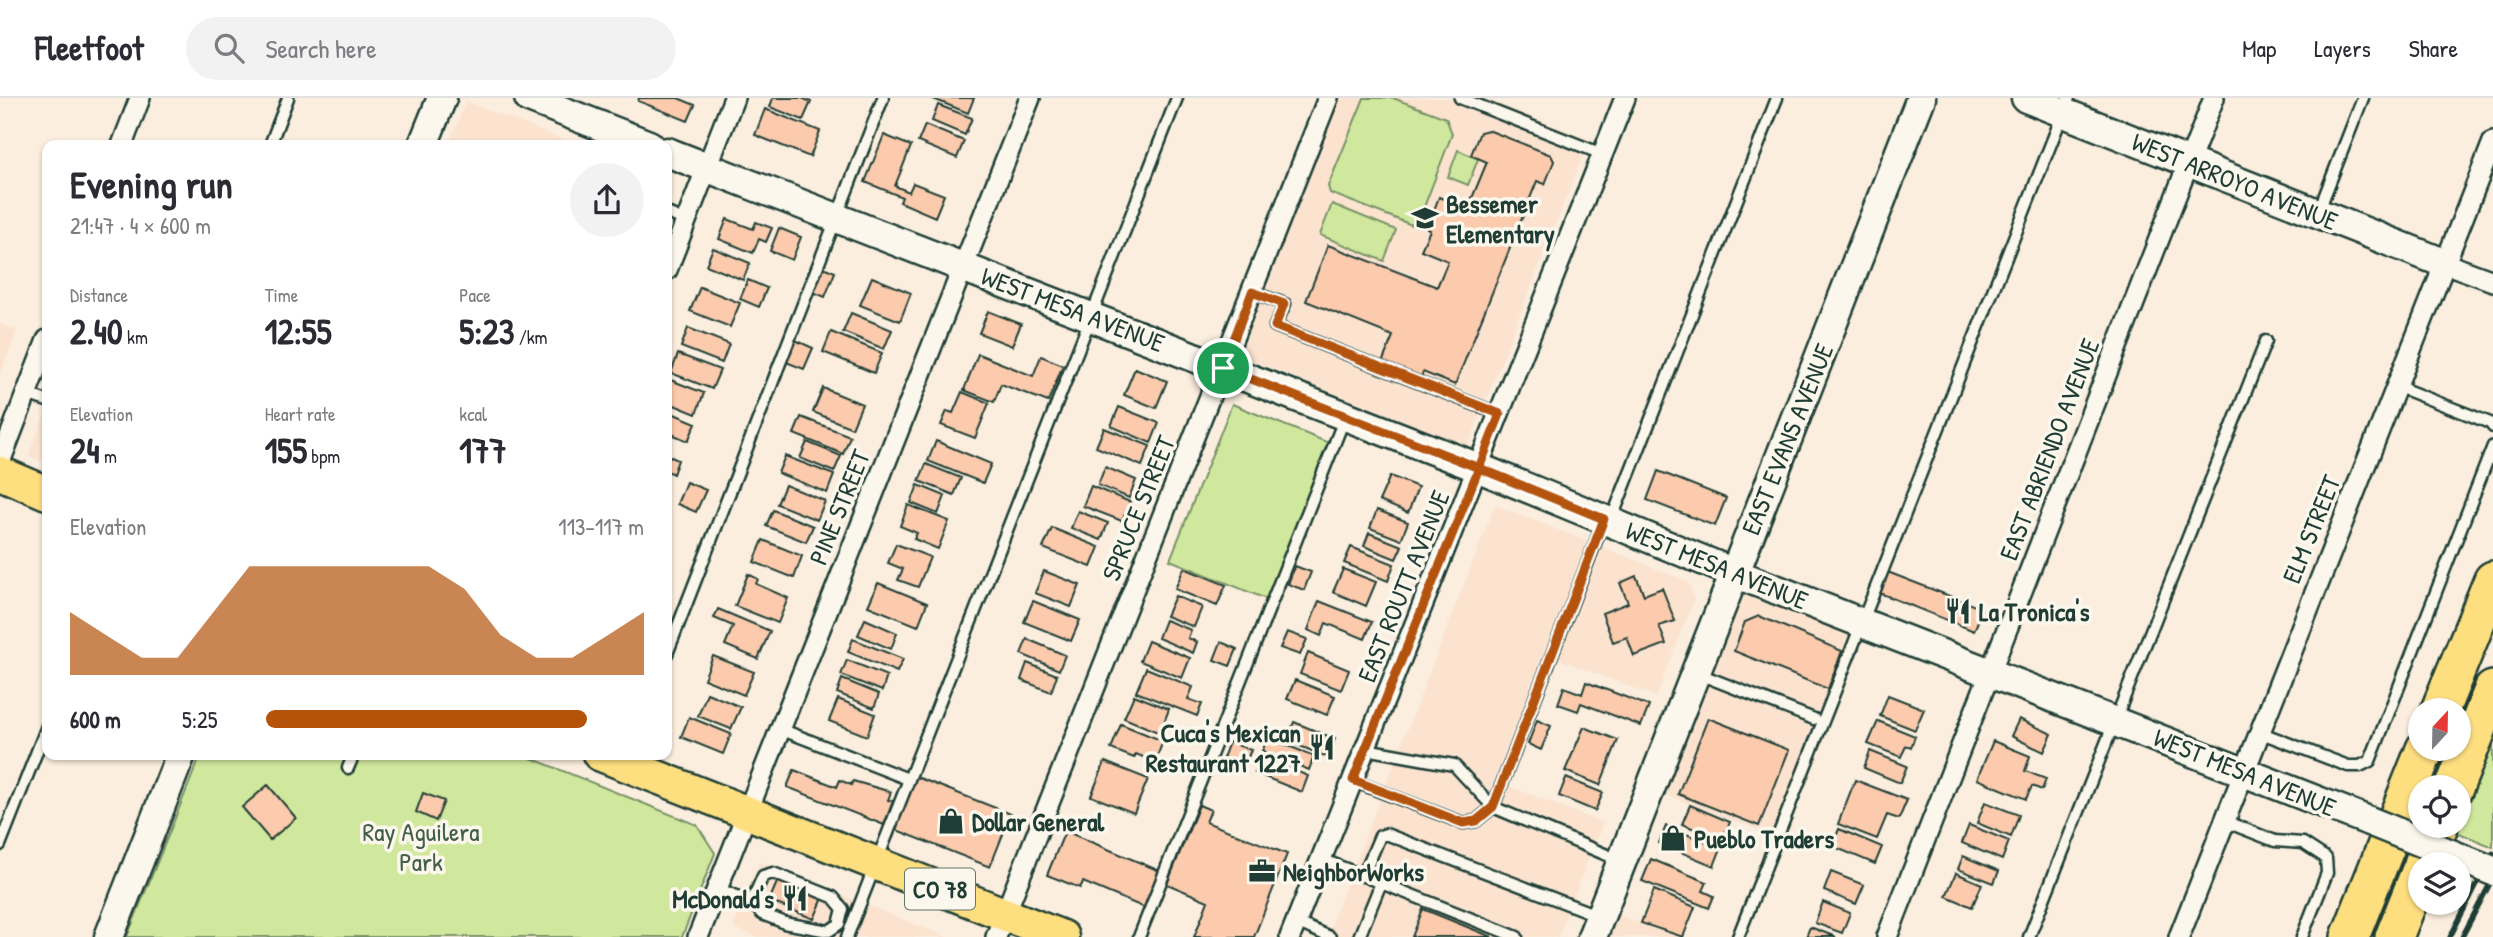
<!DOCTYPE html>
<html lang="en">
<head>
<meta charset="utf-8">
<style>
  :root { --surface:#fff; --page:#f2f2f3; --text:#2b2b33; --muted:#7c7c81; --line:#e1e1e2; --accent:#b45309 }
  body { margin:0; font-family:"Patrick Hand",sans-serif; background:var(--page); color:var(--text); height:100vh; display:flex; flex-direction:column; font-size:26px; white-space:nowrap }
  * { box-sizing:border-box; margin:0 }
  p { font-size:23px; color:var(--muted) }
  .icon { flex:none; width:38px; height:38px; fill:none; stroke:currentColor; stroke-width:2; stroke-linecap:round; stroke-linejoin:round }
  .map { position:relative; flex:1; overflow:hidden }
  .sheet { position:absolute; left:42px; top:42px; width:630px; height:620px; display:flex; flex-direction:column; background:var(--surface); border-radius:14px; box-shadow:0 2px 5px #0004 }
  .sheet>* { flex:none }
  .needle { width:46px; rotate:22deg }
  .tools { position:absolute; left:2408px; top:600px; display:grid; gap:14px }
  .tools a { display:grid; place-items:center; width:63px; height:63px; border-radius:50%; background:var(--surface); box-shadow:0 2px 5px #0004; font-size:35px }
  .pin { position:absolute; display:grid; place-items:center; width:60px; height:60px; color:#fff; margin:-30px; border:4px solid #fff; border-radius:50%; box-shadow:0 2px 7px #0007 }
  .round { display:grid; place-items:center; flex:none; width:74px; height:74px; border-radius:37px; background:var(--page) }
  .summary { display:flex; align-items:center; justify-content:space-between; height:119px; padding:0 28px }
  h1 { font-size:38px; font-weight:800; line-height:52px }
  .stats { display:grid; grid-template-columns:repeat(3,1fr); gap:10px; height:119px; padding:7px 28px }
  .stats div { display:grid; align-content:center }
  .stats b { font-size:35px; font-weight:800 }
  .stats small { font-size:19px; font-weight:400 }
  .stats p { font-size:19px }
  .chart { height:196px; padding:14px 28px }
  .chart p { display:flex; justify-content:space-between }
  .chart svg { width:100%; height:126px; margin-top:7px; fill:var(--accent); opacity:.7 }
  ul { padding:0 28px; list-style:none; font-size:23px }
  li { display:grid; grid-template-columns:112px 84px 1fr; align-items:center; height:52px }
  li i { height:18px; border-radius:9px; background:var(--accent) }
  header { display:flex; align-items:center; gap:42px; box-sizing:border-box; height:98px; padding:0 35px; background:var(--surface); border-bottom:2px solid var(--line) }
  header strong { font-size:33px }
  nav { display:flex; gap:38px; margin-inline-start:auto; font-size:24px }
  .search { width:490px; height:63px; background:var(--page); display:flex; align-items:center; gap:18px; box-sizing:border-box; padding:0 24px; border-radius:38px; color:var(--muted); font-size:26px }
  .map>svg:first-child { display:block }
  .built { fill:#fbe3d0 }
  .green { fill:#d0e89d; stroke:#789268; stroke-width:2 }
  .building { fill:#fccaac; stroke:#1f3d34; stroke-width:2 }
  .lines { fill:none; stroke-linecap:round; stroke-linejoin:round }
  .lane-casing { stroke:#1f3d34; stroke-width:15 }
  .street-casing { stroke:#1f3d34; stroke-width:24 }
  .secondary-casing { stroke:#1f3d34; stroke-width:33 }
  .primary-casing { stroke:#1f3d34; stroke-width:37 }
  .highway-casing { stroke:#1f3d34; stroke-width:42 }
  .lane { stroke:#fbf7ec; stroke-width:10 }
  .street { stroke:#fbf7ec; stroke-width:19 }
  .secondary { stroke:#fbf7ec; stroke-width:28 }
  .primary { stroke:#fedf80; stroke-width:32 }
  .highway { stroke:#fedf80; stroke-width:37 }
  .rail { stroke:#1f3d34; stroke-width:5 }
  .secondary-bridge-casing { stroke:#1f3d34; stroke-width:33; stroke-linecap:butt }
  .secondary-bridge { stroke:#fbf7ec; stroke-width:28 }
  .route-casing { stroke:#fff; stroke-width:14 }
  .route { stroke:#b45309; stroke-width:9 }
  .labels { text-anchor:middle; dominant-baseline:central; stroke-width:7; stroke-linejoin:round; paint-order:stroke }
  .shield { fill:#fbf7ec; stroke:#61756b; stroke-width:2 }
  .shield-label { font-size:24px; font-weight:bold; fill:#1f3d34 }
  .street-label { font-size:26px; fill:#1f3d34; stroke:#fbf7ec }
  .poi-label { font-size:26px; font-weight:bold; fill:#1f3d34; stroke:#fbf7ec; text-anchor:start }
  .park-label { font-size:26px; fill:#425f49; stroke:#fbf7ec }
</style>
</head>
<body>
<header>
<strong>Fleetfoot</strong>
<div class="search"><svg class="icon" aria-label="search" viewBox="0 0 24 24"><circle cx="10" cy="10" r="6"/><path d="M15 15l6 6"/></svg>Search here</div>
<nav><a>Map</a><a>Layers</a><a>Share</a></nav>
</header>
<div class="map">
<svg width="2493" height="839" viewBox="0 0 2493 839">
  <rect width="100%" height="100%" fill="#fbeedf"/>
  <filter id="ink" filterUnits="userSpaceOnUse"><feTurbulence type="fractalNoise" baseFrequency=".0143" numOctaves="2"/><feDisplacementMap in="SourceGraphic" scale="14" xChannelSelector="R" yChannelSelector="G"/><feConvolveMatrix kernelMatrix="1 2 1 2 8 2 1 2 1" color-interpolation-filters="sRGB"/></filter>
  <g filter="url(#ink)">
    <path class="built" d="M1340 0H1483L1589 42 1468 348 1238 257Z
      M466 3 576 47H449Z
      M0 226 17 233 0 277Z
      M47 311V366L28 358Z
      M1495 407 1688 483 1694 502 1656 599 1548 557 1499 684 1603 725 1558 839H1326Z
      M1734 475 1862 524 1772 737 1650 691Z
      M759 764 947 839H757L733 830Z
      M1603 811 1678 839H1592Z"/>
    <path class="green" d="M1364 0H1393L1446 20 1452 36 1419 122 1412 127 1330 95 1328 88Z
      M1458 52 1478 61 1468 87 1448 79Z
      M1332 106 1396 132 1384 163 1320 137Z
      M1232 306 1329 345 1266 501 1170 462Z
      M2493 641V749L2454 733Z
      M201 656H521L697 727 715 755 682 839H127Z"/>
    <path class="building" d="M639 0H678L695 7 688 23 638 3Z
      M773 0H802L811 4 803 22 770 9Z
      M931 0H974L968 15Z
      M938 7 972 20 965 37 932 23Z
      M765 11 820 33 810 59 755 37Z
      M925 27 964 43 957 60 918 44Z
      M1488 32 1551 57 1554 63 1545 86 1537 83 1455 287 1423 274 1421 280 1382 265 1393 238 1306 203 1328 147 1437 189 1448 163 1421 152 1430 132 1427 130 1439 99 1468 110 1487 64 1471 57 1480 34Z
      M884 37 911 48 895 88 909 94 913 85 944 97 935 119 900 104 902 99 865 84Z
      M727 121 753 131 756 124 772 130 766 144 759 141 753 155 719 141Z
      M779 130 801 139 792 162 770 153Z
      M713 150 750 165 743 182 706 167Z
      M823 169 835 174 825 199 813 194Z
      M872 179 911 195 900 223 860 207Z
      M748 182 767 190 759 209 740 201Z
      M700 189 740 205 730 229 690 213Z
      M988 213 1021 226 1012 248 979 235Z
      M851 215 892 232 884 251 843 234Z
      M688 230 729 246 722 265 681 249Z
      M831 234 882 255 874 275 823 254Z
      M795 242 813 250 804 271 786 264Z
      M678 256 720 272 712 291 671 275Z
      M978 256 1033 278 1041 258 1063 267 1048 304 1001 286 994 304 964 292Z
      M1135 270 1167 283 1156 310 1124 297Z
      M668 281 704 295 696 316 667 304Z
      M823 290 862 306 852 330 813 314Z
      M962 294 989 305 975 340 941 327 947 313 953 315Z
      M1119 309 1159 325 1151 345 1111 328Z
      M667 313 696 325 688 343 667 334Z
      M801 319 850 338 843 356 794 336Z
      M1104 330 1150 348 1142 368 1096 349Z
      M936 343 991 366 983 385 928 363Z
      M807 344 841 358 834 374 800 360Z
      M667 357 678 362 673 376 667 373Z
      M785 358 834 377 827 395 778 375Z
      M926 366 961 380 954 397 919 383Z
      M1105 369 1136 382 1129 400 1098 387Z
      M1658 373 1726 400 1715 428 1647 402Z
      M1390 378 1418 389 1408 415 1379 403Z
      M686 384 706 392 696 414 677 406Z
      M785 387 825 403 817 422 777 406Z
      M918 387 945 398 938 416 911 405Z
      M1091 388 1130 404 1122 423 1083 408Z
      M908 407 949 423 938 451 914 441 917 435 900 428Z
      M773 412 813 428 806 444 766 428Z
      M1377 412 1408 424 1401 442 1370 430Z
      M1078 413 1108 425 1101 442 1071 430Z
      M1052 430 1099 449 1091 469 1043 450Z
      M1369 435 1402 448 1396 461 1364 448Z
      M763 442 802 458 794 480 754 464Z
      M896 446 930 459 918 489 898 482 903 471 888 465Z
      M1351 449 1394 466 1388 483 1344 465Z
      M1295 468 1311 474 1304 492 1288 486Z
      M1184 470 1226 487 1217 508 1175 491Z
      M1343 471 1376 484 1366 508 1333 494Z
      M1044 473 1080 487 1071 509 1035 495Z
      M1885 473 1983 511 1974 533 1877 494Z
      M748 476 758 481 756 486 788 500 778 525 735 508Z
      M1636 478 1644 497 1662 490 1675 523 1659 528 1666 546 1634 558 1627 539 1613 544 1602 515 1628 505 1620 485Z
      M878 485 927 505 918 528 868 508Z
      M1175 498 1202 509 1194 529 1166 518Z
      M1033 503 1080 522 1071 543 1024 524Z
      M1319 503 1372 524 1365 541 1326 525 1321 538 1308 532Z
      M718 511 770 533 758 561 725 547 733 528 714 520Z
      M1759 518 1842 553 1828 591 1734 553 1745 524Z
      M865 521 897 535 891 551 858 537Z
      M1165 522 1191 532 1188 540 1197 544 1193 555 1158 540Z
      M1287 534 1307 541 1300 557 1280 550Z
      M853 541 903 561 897 574 848 554Z
      M1027 541 1065 557 1059 572 1021 556Z
      M1148 543 1190 560 1182 580 1140 563Z
      M1221 544 1237 551 1230 568 1214 562Z
      M1308 555 1349 572 1341 592 1300 576Z
      M713 558 754 574 744 597 704 581Z
      M847 562 887 578 882 593 841 577Z
      M1027 565 1057 577 1051 594 1021 582Z
      M1146 570 1193 589 1188 601 1202 606 1197 618 1136 594Z
      M842 581 879 596 874 610 837 595Z
      M1295 582 1335 598 1327 617 1287 601Z
      M1586 584 1649 608 1641 628 1581 605 1578 613 1558 606 1564 589 1582 596Z
      M707 595 741 609 731 631 698 618Z
      M1134 597 1169 611 1160 635 1124 620Z
      M1888 597 1924 611 1915 632 1880 618Z
      M838 601 875 616 867 638 829 623Z
      M689 619 731 636 723 656 681 639Z
      M1708 620 1789 652 1759 728 1678 696Z
      M2019 621 2052 636 2044 654 2011 638Z
      M1537 622 1551 628 1541 652 1528 646Z
      M1878 623 1915 638 1911 650 1906 648 1901 659 1868 646Z
      M1294 624 1335 641 1327 659 1280 640 1281 637 1288 639Z
      M1121 626 1163 643 1155 664 1136 656 1134 660 1111 651Z
      M1584 629 1618 642 1600 687 1565 673Z
      M1268 640 1314 658 1309 672 1262 653Z
      M1993 643 2030 658 2025 673 2046 681 2042 692 2032 688 2026 701 1977 681Z
      M1229 644 1251 652 1243 671 1222 663Z
      M1870 653 1907 668 1900 685 1864 670Z
      M1262 659 1308 678 1302 694 1255 675Z
      M1105 664 1148 681 1134 715 1091 698Z
      M794 672 837 689 840 682 851 687 853 683 891 694 888 702 893 703 884 727 787 689Z
      M914 678 1011 716 990 769 894 731Z
      M1566 680 1603 695 1595 713 1559 698Z
      M1855 682 1907 702 1899 721 1887 717 1877 741 1838 726Z
      M268 687 296 720 270 742 242 709Z
      M423 695 444 703 436 723 416 714Z
      M1985 704 2019 717 2011 739 1977 725Z
      M1199 707 1211 712 1206 724 1287 756 1254 839H1194L1208 803 1167 786Z
      M1690 707 1730 724 1722 742 1682 726Z
      M1969 727 2009 743 2002 762 1962 745Z
      M1666 728 1721 750 1714 768 1659 745Z
      M1839 731 1882 749 1875 766 1832 748Z
      M1065 733 1160 773 1145 810 1083 784 1080 790 1047 777Z
      M1963 758 1999 773 1994 785 1958 771Z
      M1651 761 1707 784 1703 793 1714 798 1709 810 1642 783Z
      M1831 774 1864 787 1856 806 1824 793Z
      M1956 775 1982 786 1972 809 1946 798Z
      M778 782 823 800 814 821 769 803Z
      M1654 792 1695 809 1683 839 1641 825Z
      M1823 804 1850 815 1842 835 1815 825Z
      M1423 811 1492 839H1412Z
      M1810 829 1836 839H1806Z"/>
    <g class="lines">
      <g class="lane-casing">
        <path id="lane" d="M1460 0 1602 56
          M270 47 288 0
          M2319 112 2363 0
          M667 115 686 123
          M1252 194 1285 206 1275 228 1499 316
          M2396 288 2490 325 2493 329
          M26 296 47 303
          M1612 420 1777 0
          M1603 425 1493 709 1621 763
          M667 556 883 0
          M1699 576 1814 621
          M780 631 908 681
          M2259 634 2348 668H2360L2370 663 2493 348
          M348 670 354 656
          M1353 683 1463 725 1476 723 1493 709 1454 667 1365 651
          M2224 723 2275 743 2303 745 2326 760 2327 775 2302 839
          M0 747 47 628
          M1321 761 1517 839
          M1363 778 1380 738 1386 736 1599 818
          M717 790 751 804 762 816 788 826
          M751 805 763 778 773 775 833 799 843 811 839 826 829 833 784 825
          M1296 824 1330 839
          M847 839 1177 0
          M1139 839 1345 319
          M1359 839 1381 785
          M1738 839 2069 0
          M2029 839 2266 243"/>
      </g>
      <g class="street-casing">
        <path id="street" d="M122 47 140 0
          M2444 165 2493 183
          M667 172 734 0
          M0 364 47 242
          M698 839 1030 0
          M996 839 1328 0
          M1290 839 1625 0
          M1887 839 2214 0
          M2179 839 2493 44"/>
      </g>
      <g class="secondary-casing">
        <path id="secondary" d="M529 0 649 47
          M2026 0 2444 165
          M423 47 442 0
          M667 54 1479 370 1734 475 2369 723
          M109 839 181 656
          M1592 839 1921 0"/>
      </g>
      <g class="primary-casing">
        <path id="primary" d="M0 375 47 395
          M599 656 1062 839"/>
      </g>
      <g class="highway-casing">
        <path id="highway" d="M2440 612 2493 482
          M2454 690 2493 592
          M2423 766 2439 728
          M2350 839 2425 651
          M2394 839 2420 774"/>
      </g>
      <use href="#lane" class="lane"/>
      <use href="#street" class="street"/>
      <use href="#secondary" class="secondary"/>
      <use href="#primary" class="primary"/>
      <use href="#highway" class="highway"/>
      <path class="rail" d="M2450 839 2493 755
        M2462 839 2493 780"/>
      <g class="secondary-bridge-casing">
        <path id="secondary-bridge" d="M2369 723 2493 773"/>
      </g>
      <use href="#secondary-bridge" class="secondary-bridge"/>
    </g>
  </g>
  <g class="lines" filter="url(#ink)">
    <g class="route-casing">
      <path id="route" d="M1223 270 1479 370 1353 682 1463 725 1476 723 1493 709 1604 421 1479 370 1500 316 1275 228 1284 206 1252 194 1223 270"/>
    </g>
    <use href="#route" class="route"/>
  </g>
  <defs>
    <g id="school-bare" transform="scale(2.1)"><path d="M0-5L7-2L0 1L-7-2ZM-4 1L0 2.5L4 1V4Q0 6-4 4Z" fill="#1f3d34" stroke="#fbf7ec" stroke-width="2.5" paint-order="stroke"/></g>
    <g id="restaurant-bare" transform="scale(2.1)"><path d="M-5-6h1v4h1v-4h1v4h1v-4h1v5L-1.5 .5V6h-2V.5L-5-1ZM5-6V6H3V1.5H1.5Q1.5-4 5-6Z" fill="#1f3d34" stroke="#fbf7ec" stroke-width="2.5" paint-order="stroke"/></g>
    <g id="shop-bare" transform="scale(2.1)"><path d="M-5-2.5h2.3a2.7 3.5 0 0 1 5.4 0H5L5.5 6h-11ZM-1.5-2.5h3a1.5 2.3 0 0 0-3 0Z" fill="#1f3d34" stroke="#fbf7ec" stroke-width="2.5" paint-order="stroke"/></g>
    <g id="office-bare" transform="scale(2.1)"><path d="M-6-3h4V-5.5h4V-3h4V5H-6ZM-1-4.5V-3h2v-1.5ZM-6 0V1H6V0Z" fill="#1f3d34" stroke="#fbf7ec" stroke-width="2.5" paint-order="stroke"/></g>
  </defs>
  <g fill-rule="evenodd">
    <use href="#school-bare" x="1425" y="120"/>
    <use href="#restaurant-bare" x="1958" y="513"/>
    <use href="#restaurant-bare" x="1322" y="649"/>
    <use href="#shop-bare" x="951" y="723"/>
    <use href="#shop-bare" x="1673" y="740"/>
    <use href="#office-bare" x="1262" y="773"/>
    <use href="#restaurant-bare" x="795" y="800"/>
  </g>
  <g class="labels">
    <rect class="shield" x="905" y="770.5" width="70" height="41" rx="5"/>
    <g class="shield-label">
      <text x="940" y="791">CO 78</text>
    </g>
    <g class="street-label">
      <text transform="translate(2235 83) rotate(22)">WEST ARROYO AVENUE</text>
      <text transform="translate(1073 211) rotate(21)">WEST MESA AVENUE</text>
      <text transform="translate(1787 341) rotate(-68)">EAST EVANS AVENUE</text>
      <text transform="translate(2049 351) rotate(-69)">EAST ABRIENDO AVENUE</text>
      <text transform="translate(839 409) rotate(-68)">PINE STREET</text>
      <text transform="translate(1138 410) rotate(-68)">SPRUCE STREET</text>
      <text transform="translate(2311 431) rotate(-68)">ELM STREET</text>
      <text transform="translate(1717 467) rotate(22)">WEST MESA AVENUE</text>
      <text transform="translate(1403 488) rotate(-68)">EAST ROUTT AVENUE</text>
      <text transform="translate(2245 674) rotate(22)">WEST MESA AVENUE</text>
    </g>
    <g class="poi-label">
      <text x="1446" y="105">Bessemer<tspan x="1446" dy="30">Elementary</tspan></text>
      <text x="1979" y="513">La Tronica's</text>
      <text x="1301" y="634" text-anchor="end">Cuca's Mexican<tspan x="1301" dy="30">Restaurant 1227</tspan></text>
      <text x="972" y="723">Dollar General</text>
      <text x="1694" y="740">Pueblo Traders</text>
      <text x="1283" y="773">NeighborWorks</text>
      <text x="774" y="800" text-anchor="end">McDonald's</text>
    </g>
    <g class="park-label">
      <text x="421" y="733">Ray Aguilera<tspan x="421" dy="30">Park</tspan></text>
    </g>
  </g>
</svg>
<div class="tools">
<a><svg class="needle" viewBox="-14 -14 28 28"><path d="M0-13l5 13h-10z" fill="#e53935"/><path d="M0 13l5-13h-10z" fill="#7c7c81"/></svg></a>
<a><svg class="icon" aria-label="locate" viewBox="0 0 24 24"><circle cx="12" cy="12" r="6"/><path d="M12 2v4M12 18v4M2 12h4M18 12h4"/></svg></a>
<a><svg class="icon" aria-label="layers" viewBox="0 0 24 24"><path d="M12 4l9 5-9 5-9-5zM3 14l9 5 9-5"/></svg></a>
</div>
<div class="pin" style="left:1223px;top:270px;background:#1e9e55"><svg class="icon" aria-label="arrive" viewBox="0 0 24 24"><path d="M6 21V4h12l-3 4 3 4H6"/></svg></div>
<section class="sheet">
<div class="summary"><div><h1>Evening run</h1><p>21:47 · 4 × 600 m</p></div><a class="round"><svg class="icon" aria-label="share" viewBox="0 0 24 24"><path d="M12 15V3M7 8l5-5 5 5M5 13v7h14v-7"/></svg></a></div>
<div class="stats">
<div><p>Distance</p><b>2.40<small> km</small></b></div>
<div><p>Time</p><b>12:55</b></div>
<div><p>Pace</p><b>5:23<small> /km</small></b></div>
</div>
<div class="stats">
<div><p>Elevation</p><b>24<small> m</small></b></div>
<div><p>Heart rate</p><b>155<small> bpm</small></b></div>
<div><p>kcal</p><b>177</b></div>
</div>
<div class="chart"><p><span>Elevation</span>113–117 m</p>
<svg viewBox="0 0 160 44" preserveAspectRatio="none"><path d="M0 44V22L10 30L20 38L30 38L40 22L50 6L60 6L70 6L80 6L90 6L100 6L110 14L120 30L130 38L140 38L150 30L160 22V44z"/></svg>
</div>
<ul>
<li><b>600 m</b>5:25<i style="width:85%"></i></li>
</ul>
</section>
</div>
</body>
</html>
